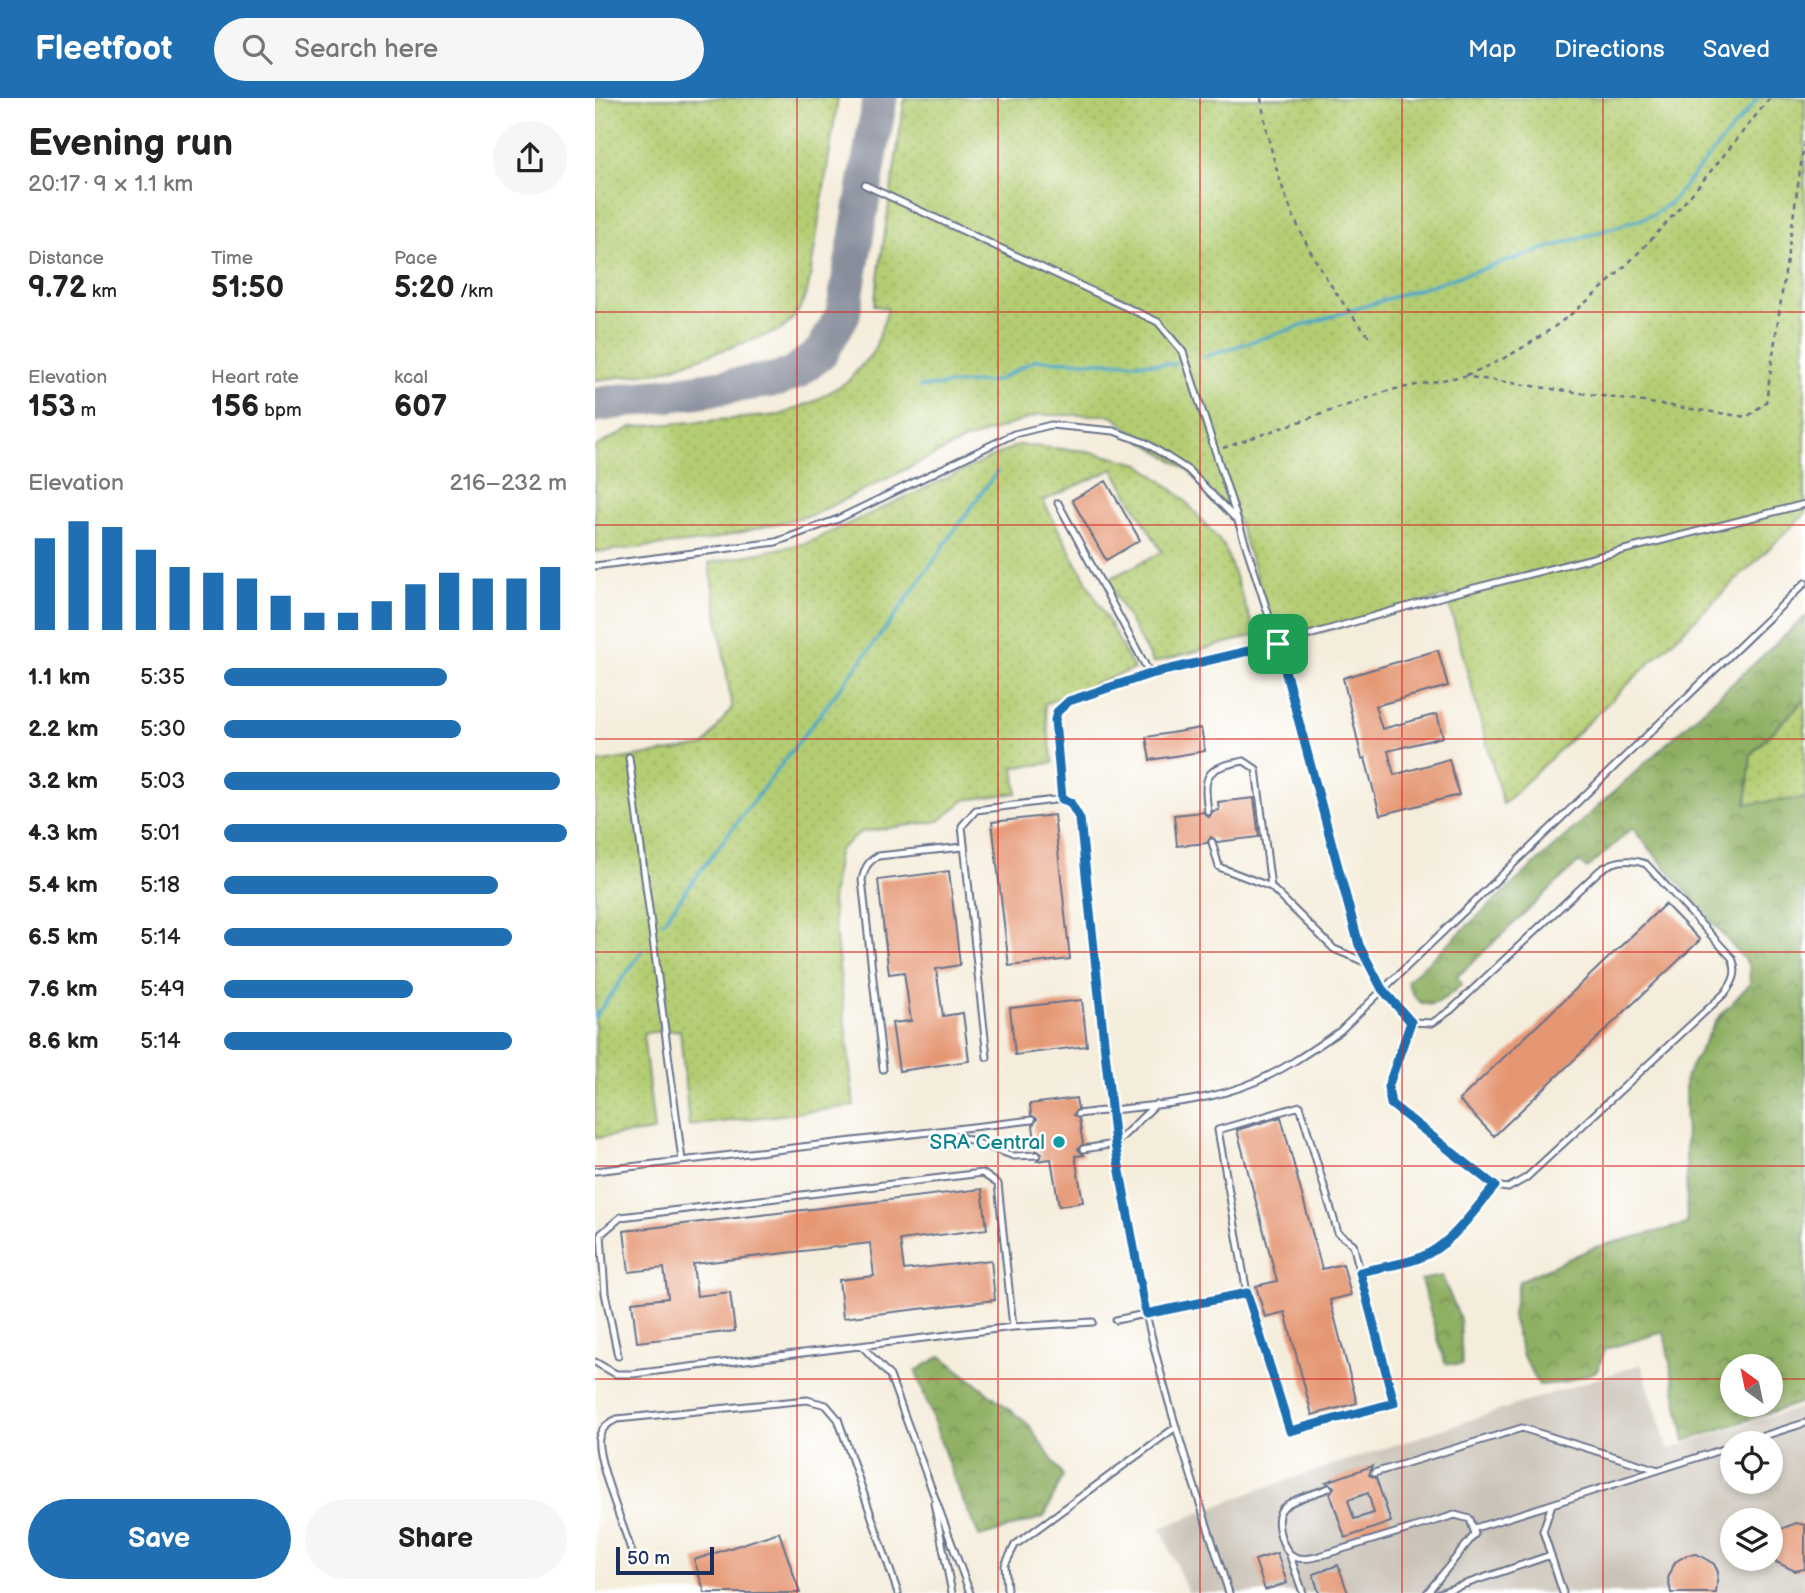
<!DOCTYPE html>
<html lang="en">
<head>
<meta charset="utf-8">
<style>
  :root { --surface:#fff; --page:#f6f6f6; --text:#222; --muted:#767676; --accent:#1f6fb2 }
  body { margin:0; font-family:"Balsamiq Sans",sans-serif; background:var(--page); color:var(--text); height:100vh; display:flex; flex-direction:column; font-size:26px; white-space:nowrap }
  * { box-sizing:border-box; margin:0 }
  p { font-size:23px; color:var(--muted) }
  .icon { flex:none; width:38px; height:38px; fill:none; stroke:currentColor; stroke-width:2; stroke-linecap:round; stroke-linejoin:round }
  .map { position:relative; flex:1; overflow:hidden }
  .side { display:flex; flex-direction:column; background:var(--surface); width:595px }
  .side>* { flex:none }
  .needle { width:46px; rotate:327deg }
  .fabs { position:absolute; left:1125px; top:1256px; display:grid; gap:14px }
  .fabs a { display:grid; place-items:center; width:63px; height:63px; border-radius:50%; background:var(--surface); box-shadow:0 4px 10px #0003; font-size:35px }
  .scale { position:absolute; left:21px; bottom:18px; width:98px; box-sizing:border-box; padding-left:7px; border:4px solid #1b2f5e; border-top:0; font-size:19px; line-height:24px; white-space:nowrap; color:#1b2f5e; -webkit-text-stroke:5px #fff; paint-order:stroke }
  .pin { position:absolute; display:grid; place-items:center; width:60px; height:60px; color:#fff; margin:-30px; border-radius:14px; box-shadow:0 4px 10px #0006 }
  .round { display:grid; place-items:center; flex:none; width:74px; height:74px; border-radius:37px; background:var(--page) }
  .summary { display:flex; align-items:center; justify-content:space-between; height:119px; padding:0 28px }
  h1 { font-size:38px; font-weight:700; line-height:52px }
  .stats { display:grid; grid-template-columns:repeat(3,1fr); gap:10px; height:119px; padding:7px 28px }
  .stats div { display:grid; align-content:center }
  .stats b { font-size:30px; font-weight:700 }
  .stats small { font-size:19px; font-weight:400 }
  .stats p { font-size:19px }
  .chart { height:196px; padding:14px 28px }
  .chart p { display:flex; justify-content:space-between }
  .chart svg { width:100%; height:126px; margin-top:7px; stroke:var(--accent); stroke-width:6 }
  .action { display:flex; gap:14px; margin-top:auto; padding:14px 28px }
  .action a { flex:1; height:80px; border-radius:42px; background:var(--accent); color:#fff; font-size:28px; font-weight:700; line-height:80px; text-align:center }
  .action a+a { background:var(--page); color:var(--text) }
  ul { padding:0 28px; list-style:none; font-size:23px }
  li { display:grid; grid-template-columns:112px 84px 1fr; align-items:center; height:52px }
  li i { height:18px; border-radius:9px; background:var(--accent) }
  header { display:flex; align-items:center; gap:42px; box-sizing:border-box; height:98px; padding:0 35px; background:var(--accent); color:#fff }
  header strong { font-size:33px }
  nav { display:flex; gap:38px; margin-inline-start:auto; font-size:24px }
  .search { width:490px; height:63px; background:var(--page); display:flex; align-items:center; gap:18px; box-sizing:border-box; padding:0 24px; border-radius:38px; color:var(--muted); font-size:26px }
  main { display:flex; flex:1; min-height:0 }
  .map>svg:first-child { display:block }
  .industrial { fill:#cac3b8; fill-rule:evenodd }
  .grass { fill:url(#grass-dots); stroke:#687e68; stroke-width:2 }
  .forest { fill:url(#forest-crowns); stroke:#557061; stroke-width:2; fill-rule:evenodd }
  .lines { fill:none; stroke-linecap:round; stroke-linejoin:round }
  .stream { stroke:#46a8c6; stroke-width:3.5 }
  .taxiway { stroke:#888e9c; stroke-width:35 }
  .building { fill:#e59773; fill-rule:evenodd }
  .lane-casing { stroke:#67728a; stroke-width:9 }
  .path { stroke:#67728a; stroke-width:2.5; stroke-dasharray:5 5; stroke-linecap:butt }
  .lane { stroke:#fff; stroke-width:5 }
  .route-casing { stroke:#fff; stroke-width:14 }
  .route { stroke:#1f6fb2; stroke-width:9 }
  .grid { fill:none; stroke:#d62828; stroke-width:2; stroke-opacity:0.55 }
  .culture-dot { fill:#0f9aa8; stroke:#fff; stroke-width:2.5 }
  .labels { text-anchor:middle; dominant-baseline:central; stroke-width:5; stroke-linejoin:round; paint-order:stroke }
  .culture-label { font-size:21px; fill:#0d838f; stroke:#fff; text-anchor:end }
</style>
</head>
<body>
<header>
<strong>Fleetfoot</strong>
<div class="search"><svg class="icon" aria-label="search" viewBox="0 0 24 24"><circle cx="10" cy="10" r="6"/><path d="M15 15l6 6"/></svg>Search here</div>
<nav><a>Map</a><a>Directions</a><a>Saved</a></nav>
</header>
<main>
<section class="side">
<div class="summary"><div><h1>Evening run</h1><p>20:17 · 9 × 1.1 km</p></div><a class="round"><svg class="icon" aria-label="share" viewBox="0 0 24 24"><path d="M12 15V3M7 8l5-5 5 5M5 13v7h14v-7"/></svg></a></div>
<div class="stats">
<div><p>Distance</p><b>9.72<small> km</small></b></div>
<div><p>Time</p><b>51:50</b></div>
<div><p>Pace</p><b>5:20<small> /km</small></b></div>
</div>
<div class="stats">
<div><p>Elevation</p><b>153<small> m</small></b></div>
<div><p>Heart rate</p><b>156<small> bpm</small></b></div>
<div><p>kcal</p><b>607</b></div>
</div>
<div class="chart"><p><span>Elevation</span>216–232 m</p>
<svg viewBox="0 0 160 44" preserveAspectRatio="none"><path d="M5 44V12M15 44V6M25 44V8M35 44V16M45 44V22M55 44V24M65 44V26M75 44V32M85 44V38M95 44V38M105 44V34M115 44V28M125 44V24M135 44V26M145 44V26M155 44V22"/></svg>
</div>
<ul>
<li><b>1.1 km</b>5:35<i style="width:65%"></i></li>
<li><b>2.2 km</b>5:30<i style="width:69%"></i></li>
<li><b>3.2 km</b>5:03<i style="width:98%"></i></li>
<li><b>4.3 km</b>5:01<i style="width:100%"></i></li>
<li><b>5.4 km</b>5:18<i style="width:80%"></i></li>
<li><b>6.5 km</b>5:14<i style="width:84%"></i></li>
<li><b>7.6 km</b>5:49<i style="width:55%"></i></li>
<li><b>8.6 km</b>5:14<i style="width:84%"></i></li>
</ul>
<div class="action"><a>Save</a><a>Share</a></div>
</section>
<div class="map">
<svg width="1210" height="1495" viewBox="0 0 1210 1495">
  <defs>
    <pattern id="grass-dots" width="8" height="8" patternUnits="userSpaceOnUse" patternTransform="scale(1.75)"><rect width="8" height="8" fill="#b4cd72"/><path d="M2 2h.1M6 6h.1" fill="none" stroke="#9ab065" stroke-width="1.8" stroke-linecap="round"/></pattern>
    <pattern id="forest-crowns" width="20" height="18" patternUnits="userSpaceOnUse" patternTransform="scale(1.75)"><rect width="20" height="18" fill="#8fb064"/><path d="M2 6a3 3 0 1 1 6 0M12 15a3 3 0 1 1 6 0" fill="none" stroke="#749056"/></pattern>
  </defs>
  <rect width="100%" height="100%" fill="#fff"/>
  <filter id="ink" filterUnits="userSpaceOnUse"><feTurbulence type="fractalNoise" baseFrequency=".0143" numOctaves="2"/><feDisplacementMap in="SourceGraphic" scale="14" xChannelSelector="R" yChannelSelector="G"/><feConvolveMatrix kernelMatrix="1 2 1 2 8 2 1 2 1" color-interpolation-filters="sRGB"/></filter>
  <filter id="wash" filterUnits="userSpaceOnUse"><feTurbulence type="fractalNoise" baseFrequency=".00686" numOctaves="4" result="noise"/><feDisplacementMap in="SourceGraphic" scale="28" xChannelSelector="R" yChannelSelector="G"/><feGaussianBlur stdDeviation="1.57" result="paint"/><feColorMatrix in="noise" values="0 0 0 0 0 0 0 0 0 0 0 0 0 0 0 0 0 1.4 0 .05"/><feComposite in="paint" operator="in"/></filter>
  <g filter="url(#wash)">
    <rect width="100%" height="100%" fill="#f5eddb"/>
    <path class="industrial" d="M1046 1266 1073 1351 1210 1308V1495H593L566 1430 662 1392ZM1138 1346H1176V1384H1138ZM1138 1423H1176V1461H1138Z"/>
    <path class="grass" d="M0 0H243L214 186C209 206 202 219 186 232L64 274 0 282Z
      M310 0H1210V416L908 706 852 498 683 546 643 422 593 372 551 345 517 317H443L368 343 220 416 111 443 0 454V349L37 329 185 317 220 303 253 283 279 253 293 211 279 207Z
      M423 347 492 353 545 366 588 400 629 448 661 537 558 565 512 482 567 454 518 371 448 403 539 571 449 606 458 665 419 669 422 695 370 702 344 723 266 734 243 753 237 803 259 1008 94 1028 85 932 48 935 59 1033 0 1040V665L109 648 137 609 114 465 212 445Z
      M1210 601V700L1151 707 1156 656Z"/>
    <path class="forest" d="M1210 519V601L1156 656 1151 706 1210 700V1303L1090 1343 1069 1234 1010 1251 1002 1273 968 1285 944 1287 928 1258 917 1219 924 1183 1000 1149 1092 1126 1090 980 1122 921 1155 886 1154 867 1037 730 992 771 984 764 862 879 867 886C846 905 825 922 812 883ZM1138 1269H1176V1307H1138Z
      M847 1178 865 1221 867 1267 850 1265 826 1182Z
      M346 1258 433 1326 468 1378 449 1419 385 1439 361 1387 321 1273Z"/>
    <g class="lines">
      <path class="stream" d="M608 259 1058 117 1076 104 1163 0
        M325 289 401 283 440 262 580 266
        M68 824C137 728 210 637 281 543 323 488 360 429 402 374
        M0 919 48 852"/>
      <path class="taxiway" d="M0 307 185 281 201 274 226 255 248 216 285 0"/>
    </g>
    <g id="blocks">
      <path class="building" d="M511 383 545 442 511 462 477 402Z
        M843 552 853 588 780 608 787 631 842 616 848 639 793 653 799 677 854 661 864 697 785 717 770 660 767 661 748 580Z
        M606 630 610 653 555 662 551 639Z
        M659 700 664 739 622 744 616 739 612 745 582 748 579 717 608 714 614 719 618 713 624 712 623 704Z
        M459 717 475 861 414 868 397 724Z
        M354 773 365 867 341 871 348 918 368 915 374 963 304 973 297 925 316 923 309 874 294 876 283 782Z
        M1070 806 1105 842 899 1038 864 1002Z
        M487 902 492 948 420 957 415 910Z
        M481 1000 483 1011 478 1017 484 1021 488 1046 483 1051 489 1057 480 1058 488 1104 464 1108 456 1061 442 1063 447 1056 441 1052 438 1027 442 1021 436 1017 435 1006Z
        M686 1019 727 1171 748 1166 756 1197 735 1202 762 1305 717 1317 690 1214 670 1219 661 1188 682 1183 642 1032Z
        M387 1091 392 1131 305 1142 309 1172 396 1162 400 1202 248 1220 244 1182 279 1178 275 1145 98 1166 102 1198 135 1194 140 1233 42 1244 37 1204 73 1200 69 1170 34 1174 29 1133Z
        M777 1368 774 1377 781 1380 796 1424 750 1440 735 1395 739 1389 731 1384ZM773 1395 779 1415 759 1421 753 1402Z
        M1201 1425 1210 1427V1471L1200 1473 1181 1464 1177 1445 1183 1432Z
        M184 1434 205 1495H110L99 1462Z
        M682 1455 692 1485 670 1492 660 1462Z
        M1102 1456 1119 1466 1123 1474 1121 1495H1076L1073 1480 1080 1464 1092 1457Z
        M743 1467 753 1495H724L718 1476Z"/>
    </g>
  </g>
  <g filter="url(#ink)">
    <use href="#blocks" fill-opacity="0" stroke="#67728a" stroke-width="2"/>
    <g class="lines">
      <g class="lane-casing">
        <path id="lane" d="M270 87 563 224 588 254 683 546 764 847 787 891 816 924 837 925 856 912 1004 773C1018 762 1035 760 1051 766L1137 860C1143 874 1139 883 1130 895L931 1080 913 1090 899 1088 795 1006 793 989 816 924
          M463 405 555 576
          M0 468 181 444 243 421 419 336 456 327 519 333 551 345 593 372 640 420
          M34 659 87 1062
          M467 701 460 622 462 614 474 603 555 576 683 546 852 497 1210 406
          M613 714C608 676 610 670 649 663L661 671 676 789
          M617 744 624 769 676 789 739 851 772 865
          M392 959 367 728 381 712 467 701 475 704 485 721C503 886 516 1053 551 1215 572 1310 604 1402 634 1495
          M288 971 267 782C270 770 272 764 283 758L368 749
          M483 1016C542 1008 608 1007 662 983 692 970 718 951 745 933L1210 485
          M355 1035 419 1058 442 1057
          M488 1051 520 1046 561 1006
          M0 1073 437 1022
          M765 1174C784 1169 806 1167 824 1160 856 1148 878 1113 899 1088
          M521 1222 652 1195 695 1333 799 1305 758 1146 743 1135 705 1008 623 1032 652 1195
          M267 1248 295 1278 375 1495
          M23 1258 10 1195 6 1136 26 1119 387 1075 403 1086 418 1229
          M0 1264 21 1276H38L418 1229 498 1224
          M1143 1346 1210 1325
          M779 1375 927 1330 1063 1372
          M734 1390C720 1396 698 1400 688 1410 678 1420 686 1446 695 1456 702 1462 713 1461 721 1459L860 1417 875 1421 880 1436 832 1495
          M339 1405 357 1495
          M880 1430 957 1406
          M37 1455C30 1431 0 1359 4 1340 6 1330 13 1325 22 1321L212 1302 231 1307 243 1321 303 1495
          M694 1455 708 1495
          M412 1491 410 1467 420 1447 581 1329
          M844 1495 956 1457
          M968 1495 948 1433 957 1406 1138 1348"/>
      </g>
      <path class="path" d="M666 0C681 97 713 164 775 240
        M871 277C997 230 1093 101 1175 0
        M628 350 796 292 868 278 1152 319 1171 304 1210 39"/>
      <use href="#lane" class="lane"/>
    </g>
  </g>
  <g class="lines" filter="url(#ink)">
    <g class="route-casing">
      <path id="route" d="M683 546 764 847 787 891 816 924 793 989 796 1006 900 1088C878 1113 856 1148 824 1160 806 1167 784 1169 765 1174L799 1305 695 1333 652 1195 551 1216 520 1046 485 721 475 704 467 701 460 622 462 614 474 603 555 576Z"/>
    </g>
    <use href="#route" class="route"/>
  </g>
  <path class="grid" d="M202 0V1495M403 0V1495M605 0V1495M807 0V1495M1008 0V1495M0 214H1210M0 427H1210M0 641H1210M0 854H1210M0 1068H1210M0 1281H1138M1176 1281H1210"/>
  <circle class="culture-dot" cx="464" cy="1044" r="7"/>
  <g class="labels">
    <g class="culture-label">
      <text x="450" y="1044">SRA Central</text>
    </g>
  </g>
</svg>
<div class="fabs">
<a><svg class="needle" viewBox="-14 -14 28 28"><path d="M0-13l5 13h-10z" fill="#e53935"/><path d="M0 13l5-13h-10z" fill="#767676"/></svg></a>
<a><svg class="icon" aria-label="locate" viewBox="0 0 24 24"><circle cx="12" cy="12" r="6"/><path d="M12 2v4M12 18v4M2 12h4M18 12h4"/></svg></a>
<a><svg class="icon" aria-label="layers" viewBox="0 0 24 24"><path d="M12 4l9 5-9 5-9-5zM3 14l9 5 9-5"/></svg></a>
</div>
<div class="scale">50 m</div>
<div class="pin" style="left:683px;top:546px;background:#1e9e55"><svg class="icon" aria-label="arrive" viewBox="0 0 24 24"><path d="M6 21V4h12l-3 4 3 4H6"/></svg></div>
</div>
</main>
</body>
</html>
